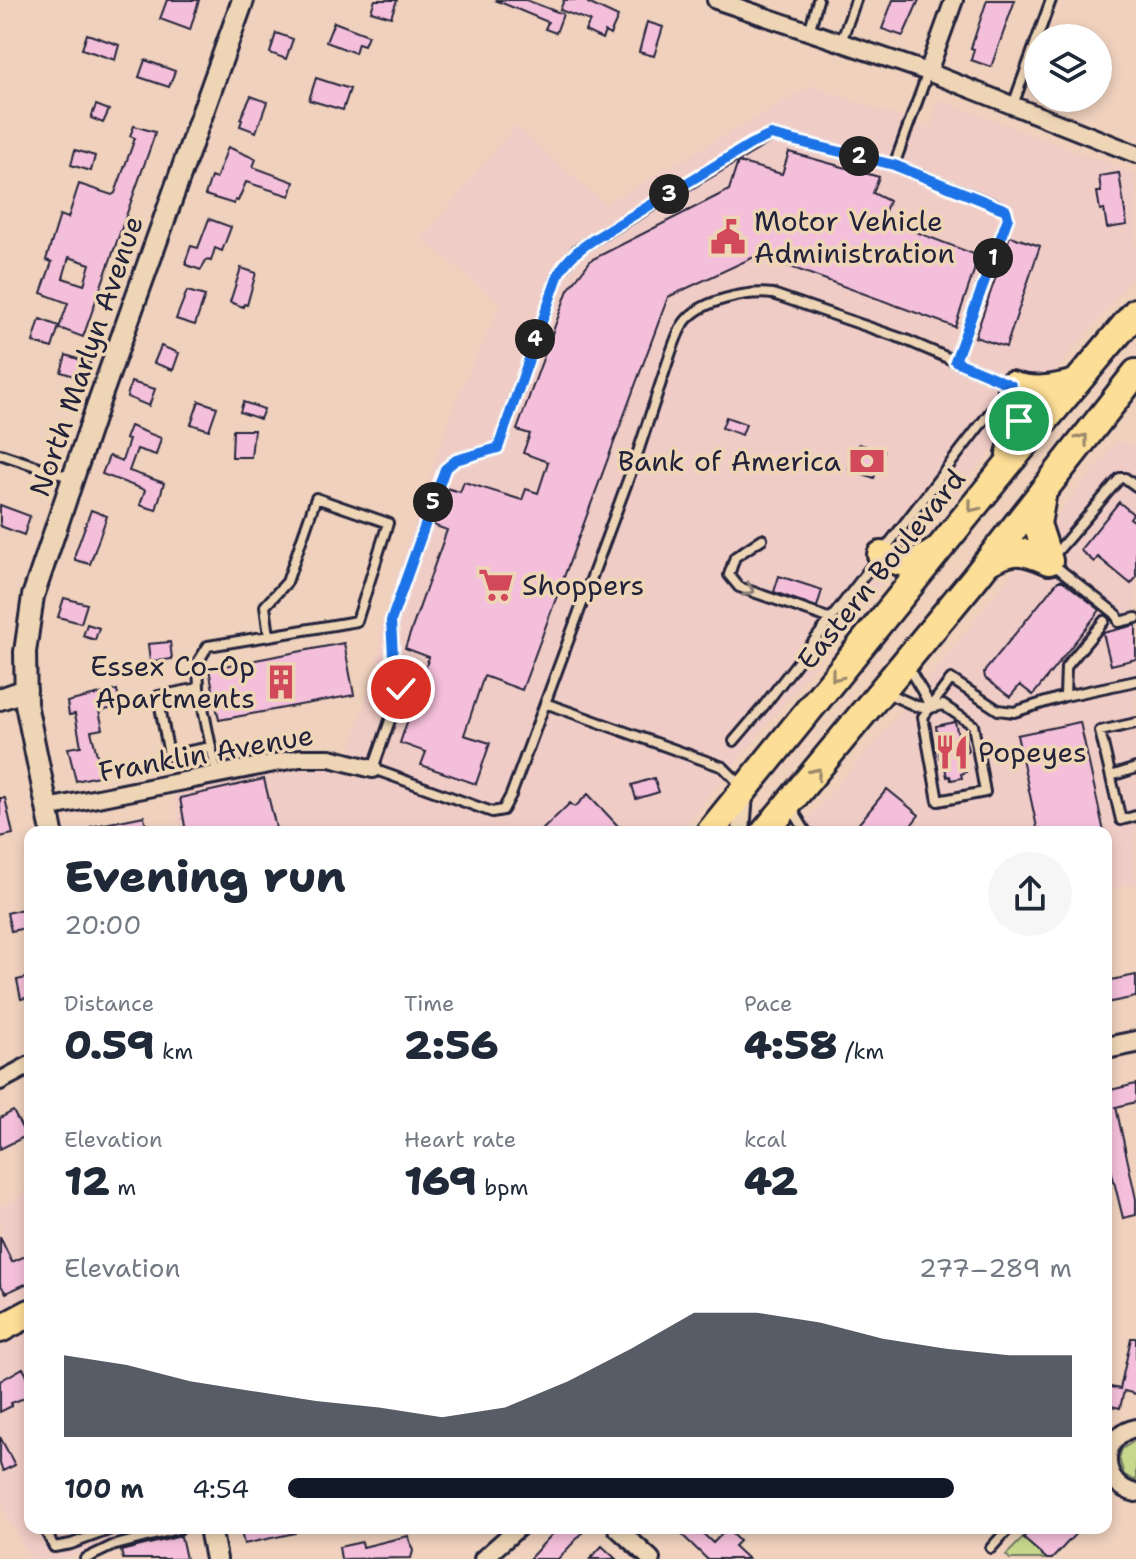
<!DOCTYPE html>
<html lang="en">
<head>
<meta charset="utf-8">
<style>
  :root { --surface:#fff; --page:#f6f6f7; --text:#1f2937; --muted:#747a83; --accent:#111827 }
  body { margin:0; font-family:"Shantell Sans",sans-serif; background:var(--page); color:var(--text); height:100vh; display:flex; flex-direction:column; font-size:30px; white-space:nowrap }
  * { box-sizing:border-box; margin:0 }
  p { font-size:26px; color:var(--muted) }
  .icon { flex:none; width:44px; height:44px; fill:none; stroke:currentColor; stroke-width:2; stroke-linecap:round; stroke-linejoin:round }
  .map { position:relative; flex:1; overflow:hidden }
  .side { position:absolute; left:24px; top:826px; width:1088px; height:708px; display:flex; flex-direction:column; background:var(--surface); border-radius:16px; box-shadow:0 4px 12px #0003 }
  .side>* { flex:none }
  .tools { position:absolute; left:1024px; top:24px; display:grid; gap:16px }
  .tools a { display:grid; place-items:center; width:88px; height:88px; border-radius:50%; background:var(--surface); box-shadow:0 4px 12px #0003; font-size:40px }
  .pin { position:absolute; display:grid; place-items:center; width:68px; height:68px; color:#fff; margin:-34px; border:4px solid #fff; border-radius:50%; box-shadow:0 2px 8px #0007 }
  .km { position:absolute; width:40px; height:40px; margin:-20px; border-radius:50%; background:#222; color:#fff; font-size:22px; line-height:40px; text-align:center }
  .round { display:grid; place-items:center; flex:none; width:84px; height:84px; border-radius:42px; background:var(--page) }
  .summary { display:flex; align-items:center; justify-content:space-between; height:136px; padding:0 40px }
  h1 { font-size:44px; font-weight:800; line-height:60px }
  .stats { display:grid; grid-template-columns:repeat(3,1fr); gap:12px; height:136px; padding:8px 40px }
  .stats div { display:grid; align-content:center }
  .stats b { font-size:40px; font-weight:800 }
  .stats small { font-size:22px; font-weight:400 }
  .stats p { font-size:22px }
  .chart { height:224px; padding:16px 40px }
  .chart p { display:flex; justify-content:space-between }
  .chart svg { width:100%; height:144px; margin-top:8px; fill:var(--accent); opacity:.7 }
  ul { padding:0 40px; list-style:none; font-size:26px }
  li { display:grid; grid-template-columns:128px 96px 1fr; align-items:center; height:60px }
  li i { height:20px; border-radius:10px; background:var(--accent) }
  .map>svg:first-child { display:block }
  .built { fill:#f0ccc6 }
  .green { fill:#c7d88d; stroke:#747d64; stroke-width:2 }
  .building { fill:#f4bfda; stroke:#22223b; stroke-width:2; fill-rule:evenodd }
  .lines { fill:none; stroke-linecap:round; stroke-linejoin:round }
  .service-casing { stroke:#22223b; stroke-width:14 }
  .minor-casing { stroke:#22223b; stroke-width:22 }
  .tertiary-casing { stroke:#22223b; stroke-width:26 }
  .primary-casing { stroke:#22223b; stroke-width:32 }
  .service { stroke:#eed5b6; stroke-width:8 }
  .minor { stroke:#eed5b6; stroke-width:16 }
  .tertiary { stroke:#eed5b6; stroke-width:20 }
  .primary { stroke:#fdde96; stroke-width:26 }
  .oneway { stroke:#9a896d }
  .oneway2 { stroke:#887c78 }
  .route-casing { stroke:#fff; stroke-width:16 }
  .route { stroke:#1a73e8; stroke-width:10 }
  .labels { text-anchor:middle; dominant-baseline:central; stroke-width:7; stroke-linejoin:round; paint-order:stroke }
  .poi-label { font-size:28px; fill:#22223b; stroke:#eed5b6; text-anchor:start }
  .street-label { font-size:28px; fill:#22223b; stroke:#eed5b6 }
</style>
</head>
<body>
<div class="map">
<svg width="1136" height="1559" viewBox="0 0 1136 1559">
  <rect width="100%" height="100%" fill="#efd1bd"/>
  <filter id="ink" filterUnits="userSpaceOnUse"><feTurbulence type="fractalNoise" baseFrequency=".0125" numOctaves="2"/><feDisplacementMap in="SourceGraphic" scale="16" xChannelSelector="R" yChannelSelector="G"/><feConvolveMatrix kernelMatrix="1 2 1 2 8 2 1 2 1" color-interpolation-filters="sRGB"/></filter>
  <g filter="url(#ink)">
    <path class="built" d="M811 86 931 128 938 99 1136 174V273L679 832H180L174 793 274 770 320 766 345 768 380 651V626L455 402 501 304 422 239 515 126 605 204Z
      M1115 442 1136 445V884L1106 890V832H798L928 680Z
      M30 1191V1528H164L59 1559H30L0 1502V1207Z"/>
    <path class="green" d="M1136 1440V1481L1124 1475 1119 1458 1122 1449Z
      M1023 1538 1047 1559H1010L1006 1555Z"/>
    <path class="building" d="M167 0H199L190 30 160 19Z
      M375 0H397L391 17 371 11Z
      M495 0H526L563 14 556 33 545 29 548 22Z
      M564 0H589L588 3 618 17 610 35 605 32 602 39 585 31 590 21 560 10Z
      M893 0H919L903 36 882 29Z
      M987 0H1015L991 67 971 60 974 49 971 48Z
      M334 22 368 35 364 45 358 43 355 53 326 42Z
      M647 22 663 27 654 56 639 52Z
      M276 33 293 39 286 59 270 53Z
      M87 34 119 45 115 60 82 49Z
      M145 60 175 71 169 87 139 77Z
      M316 78 350 89 343 110 309 100Z
      M251 96 267 102 256 132 240 126 242 120 240 119Z
      M96 105 109 110 103 123 91 118Z
      M134 126 155 132 154 137 83 337 59 328 68 303 41 293 52 262 46 260 60 215 68 218 79 184 112 195 115 193 135 138 130 136ZM69 257 90 264 84 285 63 278Z
      M228 147 256 159 253 167 294 182 290 196 246 182 238 201 235 200 234 204 205 195 211 177 216 179Z
      M75 150 95 156 91 171 71 165Z
      M789 152 879 177 873 193 889 201 882 219 979 256 955 327 758 255 668 297 522 690 484 676 464 735 490 743 476 784 421 765 426 752 400 743 429 657 405 648 447 530 433 525 446 488 460 492 464 482 522 500 526 489 538 493 548 462 523 453 530 434 517 430 568 290 591 260 729 190 738 162 782 174Z
      M1119 173 1127 225 1107 228 1104 209 1100 210 1097 192H1101L1099 176Z
      M209 219 231 227 222 251 215 248 211 261 206 260 201 270 186 265V260L191 246 198 248Z
      M1010 236 1040 246 1006 347 975 337Z
      M241 268 256 273 247 305 244 304 243 307 230 302Z
      M187 291 205 296 195 325 176 319Z
      M40 319 59 326 52 348 33 342Z
      M161 346 179 353 173 370 154 363Z
      M66 355 90 363 84 379 61 372Z
      M131 382 155 389 149 406 127 397Z
      M199 401 217 407 209 430 191 424Z
      M243 402 264 409 260 419 240 412Z
      M726 417 746 424 742 435 722 428Z
      M130 426 161 438 156 455 137 449 129 471 164 483 156 510 140 505 145 490 102 474 109 456 122 461 129 440 125 439Z
      M233 430H254L251 457H232Z
      M859 444 884 452 874 478 849 469Z
      M1119 502 1133 514 1130 518 1136 523V578L1131 584 1098 557 1094 562 1080 550Z
      M0 505 30 516 24 535 0 526Z
      M91 510 107 516 90 564 75 560V554Z
      M779 576 822 590 817 607 774 592Z
      M1058 581H1063L1100 610 1033 695 1020 685 1010 697 985 678 984 672Z
      M64 598 87 604 81 623 58 617Z
      M87 624 99 628 95 640 83 636Z
      M1136 625V659L1111 665 1103 633Z
      M170 642 172 659 150 662 148 644Z
      M344 643 354 695 219 720 209 669Z
      M117 690 120 707 99 711 103 729 91 731 102 775 76 781 68 748 81 746 75 714 69 715 67 702Z
      M955 722 958 735 964 734 968 750 963 754 966 772 961 774 962 778 951 780 950 776 947 777 943 757 940 758 936 726Z
      M1080 722 1104 832H1038L1017 735Z
      M654 778 659 792 636 799 632 785Z
      M264 779 277 832H186L180 798Z
      M887 789 919 815 906 832H852Z
      M588 794 618 826 611 832H540L570 803 575 807Z
      M0 798H5L13 834 0 837Z
      M144 816 147 832H91L90 827Z
      M30 907V927L11 931 7 913Z
      M1136 975V997L1106 1003V981Z
      M30 977V997L21 999 17 980Z
      M1136 1084V1102L1116 1107 1136 1199V1215L1123 1218 1106 1149V1108H1109L1106 1091Z
      M13 1111 26 1136 0 1149V1118Z
      M0 1237 12 1262 30 1254V1282L6 1293 0 1284Z
      M1131 1338H1136V1394L1124 1391 1120 1408 1106 1405V1386L1120 1389Z
      M23 1368 30 1382V1396L11 1403 12 1406 0 1412V1381Z
      M0 1437 15 1465 3 1471 0 1464Z
      M240 1528H294L295 1533 244 1544Z
      M558 1528H587L558 1559H529Z
      M675 1528H697L713 1543 727 1529 739 1541 734 1546 748 1559H707Z
      M1032 1528H1081L1052 1559H1047L1023 1538Z
      M181 1536 186 1559H123L121 1551Z
      M408 1536 413 1551 411 1558 341 1559 339 1547 362 1542 363 1547Z
      M602 1546 616 1559H590Z"/>
    <g class="lines">
      <g class="service-casing">
        <path id="service" d="M809 32 818 0
          M841 42 856 0
          M928 72 894 165 996 205 1006 210 1008 218 955 361
          M1013 105 1051 0
          M0 454 72 478
          M1136 486 1125 478H1120L1049 561 1116 614 1119 622 1136 618
          M762 539 735 557 729 575 739 587 831 619
          M1104 621 1066 667 1065 696 1136 681
          M199 688 211 747
          M887 693 916 706 930 708C925 692 915 682 908 666
          M545 703 723 767 741 785
          M930 708 943 705 973 725 985 792 938 801 923 717 951 679 998 710 1014 712 1065 696
          M1136 723 1100 731 1121 820 1136 816
          M734 741 763 707 1011 385 906 340 773 294C747 291 700 300 684 323 678 331 675 342 671 352L635 461 511 795 503 810 492 812 373 769 401 689 403 667 393 655 391 621 445 469 456 460 498 448 559 273 577 250 771 135 894 165
          M217 774 211 747 169 755 158 696 199 688 198 662 208 646 269 636 265 606 287 582 316 498 388 523 357 621 269 636
          M1111 776 1136 768
          M792 809 806 832
          M44 1528 54 1547 71 1544 114 1528
          M991 1548 1009 1528
          M85 1559 112 1546 181 1528"/>
      </g>
      <g class="minor-casing">
        <path id="minor" d="M716 0 928 72 1136 154
          M928 72 954 0
          M47 808 300 758H330L373 769
          M741 832 744 794
          M0 1081 30 1065
          M1136 1428C1098 1435 1099 1485 1136 1493
          M617 1528 651 1559
          M483 1559 518 1528"/>
      </g>
      <g class="tertiary-casing">
        <path id="tertiary" d="M0 699 26 690
          M52 832 26 704 25 652 33 596 99 401 243 0
          M1106 1048 1136 1042
          M210 1528 216 1559"/>
      </g>
      <g class="primary-casing">
        <path id="primary" d="M1011 385C1034 393 1052 389 1076 383
          M1010 454C1018 429 1022 410 1011 385
          M1043 491 1037 524 1049 561
          M881 555C904 565 914 567 935 552
          M986 563C1013 548 1021 549 1049 561
          M710 832 1008 464 1136 312
          M765 832 974 579 1136 373
          M0 1329 30 1313"/>
      </g>
      <use href="#service" class="service"/>
      <use href="#minor" class="minor"/>
      <use href="#tertiary" class="tertiary"/>
      <use href="#primary" class="primary"/>
    </g>
    <defs><path id="oneway-chevron" d="M-2-3.5L2.5 0L-2 3.5" fill="none" stroke-width="1.6" stroke-linecap="round" stroke-linejoin="round" transform="scale(2)"/></defs>
    <g class="oneway">
      <use href="#oneway-chevron" transform="translate(1083 439) rotate(-52)"/>
      <use href="#oneway-chevron" transform="translate(973 507) rotate(129)"/>
      <use href="#oneway-chevron" transform="translate(836 676) rotate(129)"/>
      <use href="#oneway-chevron" transform="translate(816 773) rotate(-50)"/>
    </g>
    <use class="oneway2" href="#oneway-chevron" transform="translate(749 590) rotate(21)"/>
  </g>
  <g class="lines" filter="url(#ink)">
    <g class="route-casing">
      <path id="route" d="M401 689 403 667 393 655 391 621 445 469 456 460 498 448 559 273C570 255 583 246 601 235L751 144 771 135 894 165 1006 210 1008 218 955 361 1011 385 1018 401 1019 421"/>
    </g>
    <use href="#route" class="route"/>
  </g>
  <defs>
    <g id="civic-bare" transform="scale(2.76)"><path d="M-.6-6.5H3V-4.5H.6V-3L4-1V1h2V6H-6V1h2V-1L-.6-3ZM-1.2 2.5V6h2.4V2.5Z" fill="#d1495b" stroke="#eed5b6" stroke-width="2.5" paint-order="stroke"/></g>
    <g id="bank-bare" transform="scale(2.76)"><path d="M-6-4H6V4H-6ZM0-2.3a2.3 2.3 0 1 0 0 4.6a2.3 2.3 0 1 0 0-4.6Z" fill="#d1495b" stroke="#eed5b6" stroke-width="2.5" paint-order="stroke"/></g>
    <g id="supermarket-bare" transform="scale(2.76)"><path d="M-6-5.5h2.5l.6 2H6L4.5 2H-2.5L-4.4-4H-6ZM-1.5 3.2a1.3 1.3 0 1 0 .1 0ZM3 3.2a1.3 1.3 0 1 0 .1 0Z" fill="#d1495b" stroke="#eed5b6" stroke-width="2.5" paint-order="stroke"/></g>
    <g id="building-bare" transform="scale(2.76)"><path d="M-4-6H4V6H1V3H-1V6H-4ZM-2.5-4.3h1.7v1.8h-1.7ZM.8-4.3h1.7v1.8H.8ZM-2.5-1h1.7V.8h-1.7ZM.8-1h1.7V.8H.8Z" fill="#d1495b" stroke="#eed5b6" stroke-width="2.5" paint-order="stroke"/></g>
    <g id="restaurant-bare" transform="scale(2.76)"><path d="M-5-6h1v4h1v-4h1v4h1v-4h1v5L-1.5 .5V6h-2V.5L-5-1ZM5-6V6H3V1.5H1.5Q1.5-4 5-6Z" fill="#d1495b" stroke="#eed5b6" stroke-width="2.5" paint-order="stroke"/></g>
  </defs>
  <g fill-rule="evenodd">
    <use href="#civic-bare" x="728" y="237"/>
    <use href="#bank-bare" x="867" y="461"/>
    <use href="#supermarket-bare" x="496" y="585"/>
    <use href="#building-bare" x="281" y="682"/>
    <use href="#restaurant-bare" x="952" y="752"/>
  </g>
  <g class="labels">
    <g class="poi-label">
      <text x="754" y="221">Motor Vehicle<tspan x="754" dy="32">Administration</tspan></text>
      <text x="841" y="461" text-anchor="end">Bank of America</text>
      <text x="522" y="585">Shoppers</text>
      <text x="255" y="666" text-anchor="end">Essex Co-Op<tspan x="255" dy="32">Apartments</tspan></text>
      <text x="978" y="752">Popeyes</text>
    </g>
    <g class="street-label">
      <text transform="translate(86 356) rotate(-71)">North Marlyn Avenue</text>
      <text transform="translate(881 569) rotate(-51)">Eastern Boulevard</text>
      <text transform="translate(206 753) rotate(-10)">Franklin Avenue</text>
    </g>
  </g>
</svg>
<div class="tools">
<a><svg class="icon" aria-label="layers" viewBox="0 0 24 24"><path d="M12 4l9 5-9 5-9-5zM3 14l9 5 9-5"/></svg></a>
</div>
<div class="pin" style="left:1019px;top:421px;background:#1e9e55"><svg class="icon" aria-label="arrive" viewBox="0 0 24 24"><path d="M6 21V4h12l-3 4 3 4H6"/></svg></div>
<div class="pin" style="left:401px;top:689px;background:#d93025"><svg class="icon" aria-label="check" viewBox="0 0 24 24"><path d="M5 12l5 5 9-10"/></svg></div>
<b class="km" style="left:993px;top:258px">1</b>
<b class="km" style="left:859px;top:156px">2</b>
<b class="km" style="left:669px;top:194px">3</b>
<b class="km" style="left:535px;top:339px">4</b>
<b class="km" style="left:433px;top:502px">5</b>
<section class="side">
<div class="summary"><div><h1>Evening run</h1><p>20:00</p></div><a class="round"><svg class="icon" aria-label="share" viewBox="0 0 24 24"><path d="M12 15V3M7 8l5-5 5 5M5 13v7h14v-7"/></svg></a></div>
<div class="stats">
<div><p>Distance</p><b>0.59<small> km</small></b></div>
<div><p>Time</p><b>2:56</b></div>
<div><p>Pace</p><b>4:58<small> /km</small></b></div>
</div>
<div class="stats">
<div><p>Elevation</p><b>12<small> m</small></b></div>
<div><p>Heart rate</p><b>169<small> bpm</small></b></div>
<div><p>kcal</p><b>42</b></div>
</div>
<div class="chart"><p><span>Elevation</span>277–289 m</p>
<svg viewBox="0 0 160 44" preserveAspectRatio="none"><path d="M0 44V19L10 22L20 27L30 30L40 33L50 35L60 38L70 35L80 27L90 17L100 6L110 6L120 9L130 14L140 17L150 19L160 19V44z"/></svg>
</div>
<ul>
<li><b>100 m</b>4:54<i style="width:85%"></i></li>
</ul>
</section>
</div>
</body>
</html>
